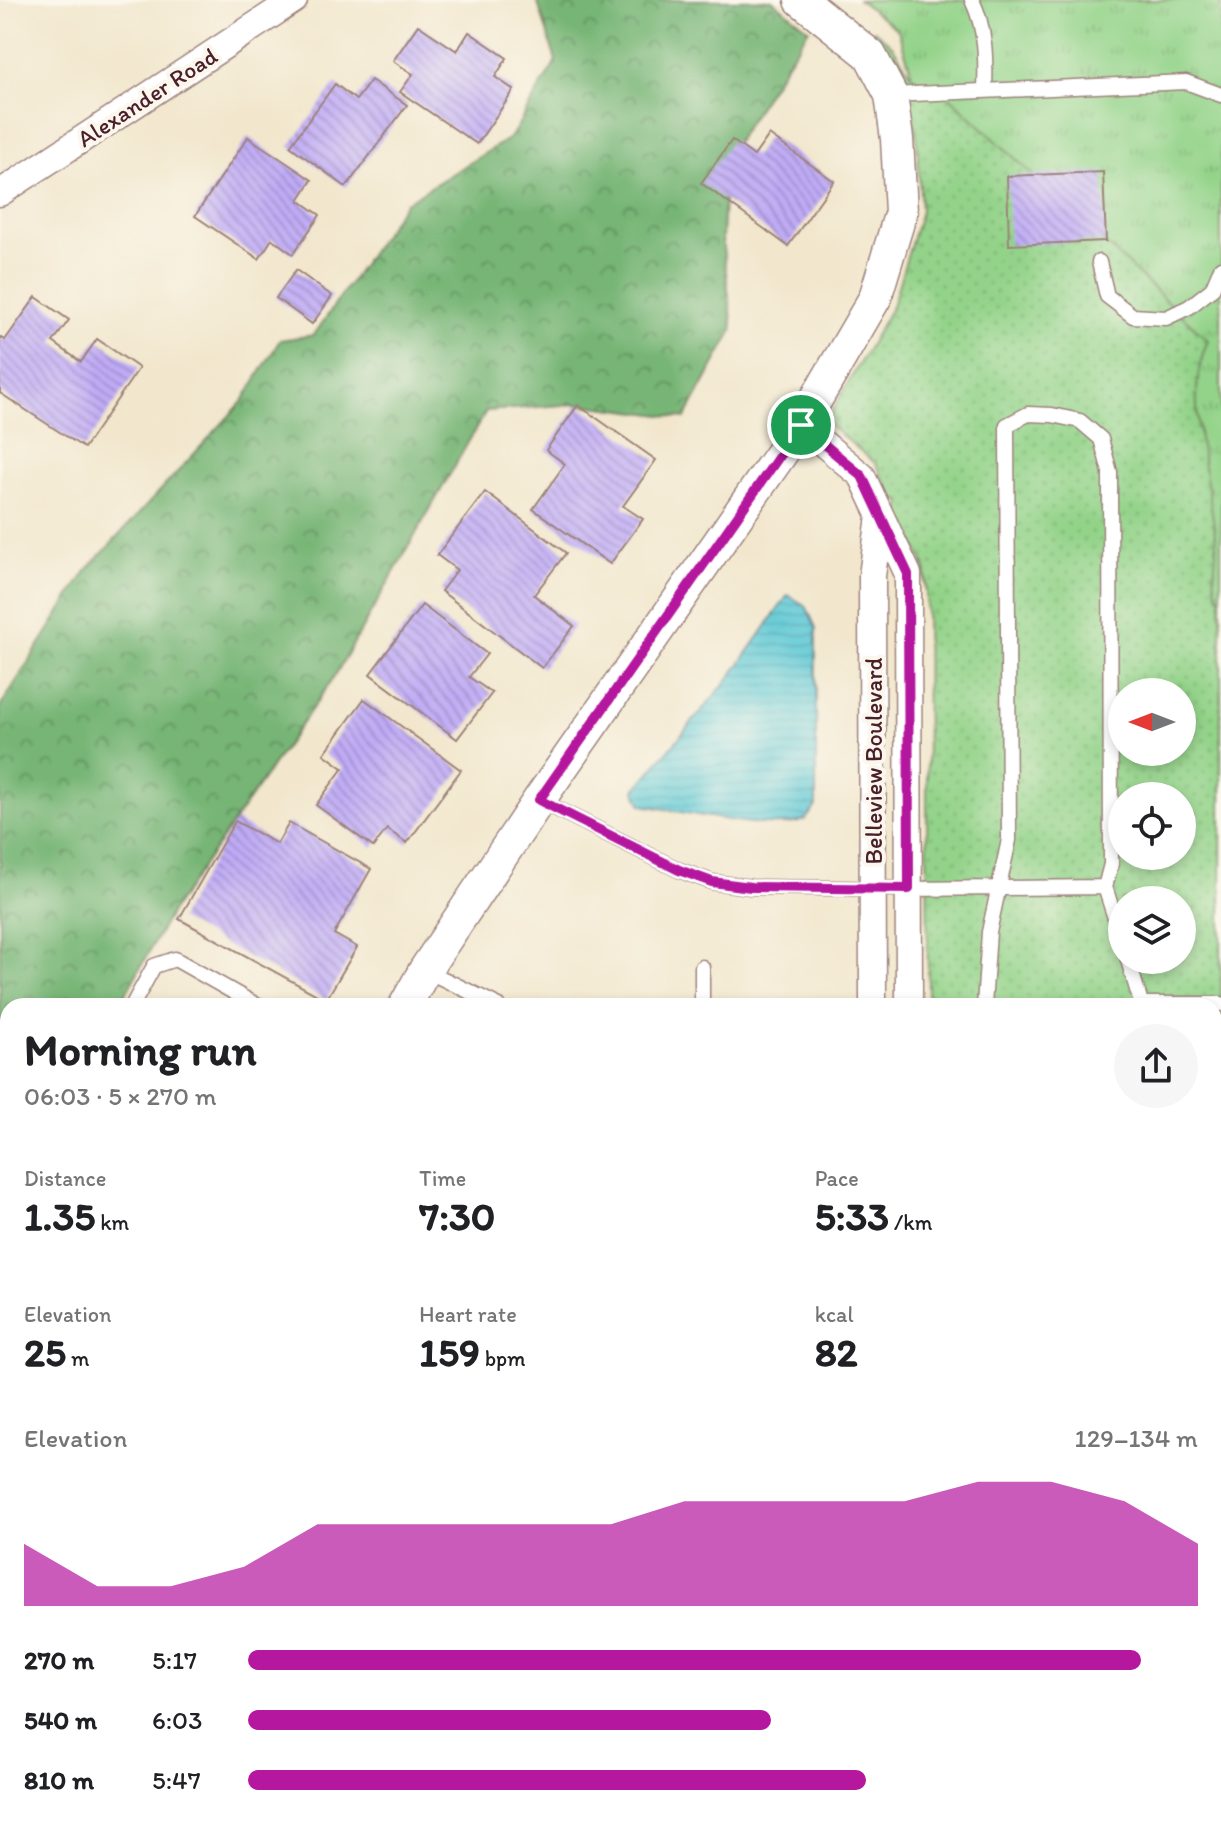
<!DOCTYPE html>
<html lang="en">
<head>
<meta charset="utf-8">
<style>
  :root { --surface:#fff; --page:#f6f6f6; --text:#202124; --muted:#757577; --accent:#b5179e }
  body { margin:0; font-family:Itim,sans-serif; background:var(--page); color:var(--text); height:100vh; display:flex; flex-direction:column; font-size:30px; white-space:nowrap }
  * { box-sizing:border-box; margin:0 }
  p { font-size:26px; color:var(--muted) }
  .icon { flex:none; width:44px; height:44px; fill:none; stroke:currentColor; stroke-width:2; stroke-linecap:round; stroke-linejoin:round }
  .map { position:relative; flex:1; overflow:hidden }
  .panel { position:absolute; left:0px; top:998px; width:1222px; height:828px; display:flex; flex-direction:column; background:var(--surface); border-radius:24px 24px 0 0; box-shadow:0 4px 12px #0003 }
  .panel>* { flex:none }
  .needle { width:52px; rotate:270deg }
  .controls { position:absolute; left:1108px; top:678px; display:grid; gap:16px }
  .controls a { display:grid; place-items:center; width:88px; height:88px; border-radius:50%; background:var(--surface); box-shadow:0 4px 12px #0003; font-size:40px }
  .pin { position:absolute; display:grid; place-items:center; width:68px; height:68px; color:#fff; margin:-34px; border:4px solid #fff; border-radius:50%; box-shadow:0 2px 8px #0007 }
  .round { display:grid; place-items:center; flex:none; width:84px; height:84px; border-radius:42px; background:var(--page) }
  .summary { display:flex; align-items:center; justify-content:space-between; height:136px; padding:0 24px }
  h1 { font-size:44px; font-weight:700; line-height:60px }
  .stats { display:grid; grid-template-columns:repeat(3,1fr); gap:12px; height:136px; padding:8px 24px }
  .stats div { display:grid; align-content:center }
  .stats b { font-size:40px; font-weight:700 }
  .stats small { font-size:22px; font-weight:400 }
  .stats p { font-size:22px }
  .chart { height:224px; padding:16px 24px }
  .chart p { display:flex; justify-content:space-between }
  .chart svg { width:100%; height:144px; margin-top:8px; fill:var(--accent); opacity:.7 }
  ul { padding:0 24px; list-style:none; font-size:26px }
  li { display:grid; grid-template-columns:128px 96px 1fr; align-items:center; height:60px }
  li i { height:20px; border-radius:10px; background:var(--accent) }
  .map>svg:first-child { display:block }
  .grass { fill:url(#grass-tufts); stroke:#6e795a; stroke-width:2; fill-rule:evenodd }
  .forest { fill:url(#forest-crowns); stroke:#606a50; stroke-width:2 }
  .park { fill:url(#park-dots); stroke:#6e795a; stroke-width:2; fill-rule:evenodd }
  .water { fill:url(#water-rules); stroke:#547480; stroke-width:2 }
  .building { fill:url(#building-back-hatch) }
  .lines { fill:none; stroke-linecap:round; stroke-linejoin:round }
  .service-casing { stroke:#9e837c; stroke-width:17 }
  .minor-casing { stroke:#9e837c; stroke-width:29 }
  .tertiary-casing { stroke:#9e837c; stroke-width:35 }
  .path { stroke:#9e837c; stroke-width:5; stroke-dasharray:2 6; stroke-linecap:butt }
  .service { stroke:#fff; stroke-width:14 }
  .minor { stroke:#fff; stroke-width:26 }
  .tertiary { stroke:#fff; stroke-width:32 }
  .route-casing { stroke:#fff; stroke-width:16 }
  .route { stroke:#b5179e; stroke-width:10 }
  .labels { text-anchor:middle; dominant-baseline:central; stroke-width:8; stroke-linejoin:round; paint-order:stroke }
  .street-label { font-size:24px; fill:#4a1f2b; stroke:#fbf7ec }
</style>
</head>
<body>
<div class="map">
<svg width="1221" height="1826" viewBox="0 0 1221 1826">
  <defs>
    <pattern id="grass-tufts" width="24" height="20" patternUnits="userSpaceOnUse" patternTransform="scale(2)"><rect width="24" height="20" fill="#93d389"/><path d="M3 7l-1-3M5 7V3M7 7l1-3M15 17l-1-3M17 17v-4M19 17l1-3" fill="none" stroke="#80b576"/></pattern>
    <pattern id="forest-crowns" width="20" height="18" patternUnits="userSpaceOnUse" patternTransform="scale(2)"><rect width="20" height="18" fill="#76b575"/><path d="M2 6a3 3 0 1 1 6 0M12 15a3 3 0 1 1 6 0" fill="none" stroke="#639360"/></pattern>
    <pattern id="park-dots" width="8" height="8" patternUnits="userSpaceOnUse" patternTransform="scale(2)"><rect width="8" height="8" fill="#93d389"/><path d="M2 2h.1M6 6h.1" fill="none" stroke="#80b576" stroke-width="1.8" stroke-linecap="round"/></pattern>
    <pattern id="water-rules" width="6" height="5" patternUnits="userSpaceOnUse" patternTransform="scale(2)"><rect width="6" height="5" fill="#5dc9d5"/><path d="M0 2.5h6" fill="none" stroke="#52acb7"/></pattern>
    <pattern id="building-back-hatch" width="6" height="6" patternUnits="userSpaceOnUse" patternTransform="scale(2)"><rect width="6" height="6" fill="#bfabf6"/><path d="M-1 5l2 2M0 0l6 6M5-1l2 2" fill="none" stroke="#9d8bc7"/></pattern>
  </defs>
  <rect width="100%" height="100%" fill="#fbf7ec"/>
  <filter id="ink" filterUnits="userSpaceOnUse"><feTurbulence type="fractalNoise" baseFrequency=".0125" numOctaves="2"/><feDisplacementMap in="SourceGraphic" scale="16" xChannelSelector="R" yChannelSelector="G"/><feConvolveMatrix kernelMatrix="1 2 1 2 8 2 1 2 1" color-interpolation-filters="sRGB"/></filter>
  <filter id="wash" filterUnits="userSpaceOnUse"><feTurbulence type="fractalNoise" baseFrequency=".006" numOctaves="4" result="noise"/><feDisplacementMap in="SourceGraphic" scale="32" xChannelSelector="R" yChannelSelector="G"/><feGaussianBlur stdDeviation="1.8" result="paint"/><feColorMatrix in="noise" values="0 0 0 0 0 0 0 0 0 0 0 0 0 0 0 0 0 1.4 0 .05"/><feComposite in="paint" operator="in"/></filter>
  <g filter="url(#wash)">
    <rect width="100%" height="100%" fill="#f2e7cd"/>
    <path class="grass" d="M859 0H1221V1597L1214 1593V1006H928L929 619 920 541 932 138 898 30ZM1122 692H1182V752H1122ZM1122 796H1182V856H1122ZM1122 900H1182V960H1122Z"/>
    <path class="forest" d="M537 0H772L809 29 726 157 722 239 733 330 685 418 576 404 486 411 336 674 171 912 119 1006H8V1185L0 1197V707L86 571 243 401 280 340 314 335 405 203 511 137 556 61Z"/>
    <path class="park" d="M874 30C880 35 888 41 893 47 909 69 908 83 939 87L1208 340C1201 356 1198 371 1197 389 1195 441 1212 493 1216 544 1217 562 1209 584 1221 598V1247H1214V1006H928L926 567 900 514 902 501 894 500 876 464 826 422 892 306 921 211 917 139 910 93 887 48 873 34ZM1122 692H1182V752H1122ZM1122 796H1182V856H1122ZM1122 900H1182V960H1122Z"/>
    <path class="water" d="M788 595 806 606 816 628V806C813 810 809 817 804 820 777 834 675 810 642 805L635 790 732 675Z"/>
    <g id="blocks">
      <path class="building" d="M418 25 457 51 469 32 507 58 495 77 514 90 477 144 400 92 413 74 393 61Z
        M371 80 407 105 346 187 290 146 335 84 356 100Z
        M769 135 834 181 788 246 701 183 732 140 754 156Z
        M248 137 312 180 299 200 320 215 293 254 272 239 259 259 195 216Z
        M1103 172 1106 241 1009 245 1007 176Z
        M296 270 332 296 312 324 276 298Z
        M36 297 69 320 53 342 81 362 97 339 139 368 84 448 0 393V337L5 340Z
        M578 405 656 460 623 506 643 519 610 564 533 509 565 464 546 450Z
        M485 492 566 553 534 595 574 626 542 668 441 591 457 570 437 555Z
        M422 605 487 654 469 677 492 693 457 739 370 674Z
        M364 699 461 770 407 843 387 829 373 847 316 805 343 768 324 754Z
        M235 821 277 844 289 823 371 869 334 934 357 947 326 1000 179 919Z
        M0 1338 8 1342V1565L2 1575 0 1574Z"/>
    </g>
  </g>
  <g filter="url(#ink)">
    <use href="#blocks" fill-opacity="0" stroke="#9e837c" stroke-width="2"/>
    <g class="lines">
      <g class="service-casing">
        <path id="service" d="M972 0C986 29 986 59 985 91
          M891 95 1186 82 1221 95
          M1099 262 1107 296 1133 316 1166 318 1189 307 1212 289 1221 268
          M539 800 679 870 712 882 751 887 909 889 1105 887
          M1128 960 1142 1006
          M425 970 499 1006
          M1143 1004H1221
          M132 1006 154 966 175 959 258 1006
          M702 1006V967
          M984 1006 989 932 1009 840 1007 425 1028 414 1052 415 1080 421 1101 439 1110 472 1111 864 1105 887 1122 940
          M0 1223 8 1218
          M1214 1224H1221
          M0 1312 8 1316
          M0 1600 8 1586
          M1214 1689 1221 1682
          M686 1826V1818"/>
      </g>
      <g class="minor-casing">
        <path id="minor" d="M0 193 294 0
          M801 425 862 476 908 574 909 1006
          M873 1006 872 576 880 516
          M1214 1605 1221 1611
          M49 1826 57 1818"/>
      </g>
      <g class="tertiary-casing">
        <path id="tertiary" d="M405 1006 425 970 539 800 801 425 875 298 901 212 897 139 891 95 870 55 801 0
          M130 1818 149 1826"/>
      </g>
      <path class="path" d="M1214 1263H1221
        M1214 1499 1221 1502"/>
      <use href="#service" class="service"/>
      <use href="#minor" class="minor"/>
      <use href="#tertiary" class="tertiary"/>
    </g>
  </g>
  <g class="lines" filter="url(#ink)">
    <g class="route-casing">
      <path id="route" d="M801 425 862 476 908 574 909 889 751 887 712 882 679 870 539 800Z"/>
    </g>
    <use href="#route" class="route"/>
  </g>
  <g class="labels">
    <g class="street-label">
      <text transform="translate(147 97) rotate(-33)">Alexander Road</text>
      <text transform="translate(873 761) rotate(-90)">Belleview Boulevard</text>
    </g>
  </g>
</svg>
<div class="controls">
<a><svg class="needle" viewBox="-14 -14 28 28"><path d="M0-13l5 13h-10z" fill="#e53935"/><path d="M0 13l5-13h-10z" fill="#757577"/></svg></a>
<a><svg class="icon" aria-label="locate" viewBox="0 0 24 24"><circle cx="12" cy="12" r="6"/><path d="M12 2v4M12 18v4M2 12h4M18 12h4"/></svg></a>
<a><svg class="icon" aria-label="layers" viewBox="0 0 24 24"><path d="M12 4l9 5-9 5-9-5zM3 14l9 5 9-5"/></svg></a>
</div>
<div class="pin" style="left:801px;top:425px;background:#1e9e55"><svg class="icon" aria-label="arrive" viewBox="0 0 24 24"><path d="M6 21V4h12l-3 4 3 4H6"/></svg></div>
<section class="panel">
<div class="summary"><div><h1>Morning run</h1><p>06:03 · 5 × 270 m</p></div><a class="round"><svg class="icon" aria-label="share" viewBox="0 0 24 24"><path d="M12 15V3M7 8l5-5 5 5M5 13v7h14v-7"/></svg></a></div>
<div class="stats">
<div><p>Distance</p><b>1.35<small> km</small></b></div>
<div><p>Time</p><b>7:30</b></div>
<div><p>Pace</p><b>5:33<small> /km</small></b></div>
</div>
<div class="stats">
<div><p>Elevation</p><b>25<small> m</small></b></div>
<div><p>Heart rate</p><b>159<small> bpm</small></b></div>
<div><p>kcal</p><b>82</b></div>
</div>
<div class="chart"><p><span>Elevation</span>129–134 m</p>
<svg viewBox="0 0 160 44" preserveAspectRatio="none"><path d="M0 44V25L10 38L20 38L30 32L40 19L50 19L60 19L70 19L80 19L90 12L100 12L110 12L120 12L130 6L140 6L150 12L160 25V44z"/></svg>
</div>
<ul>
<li><b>270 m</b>5:17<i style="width:94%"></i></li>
<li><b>540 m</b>6:03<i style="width:55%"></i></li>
<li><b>810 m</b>5:47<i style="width:65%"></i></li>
</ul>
</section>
</div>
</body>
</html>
